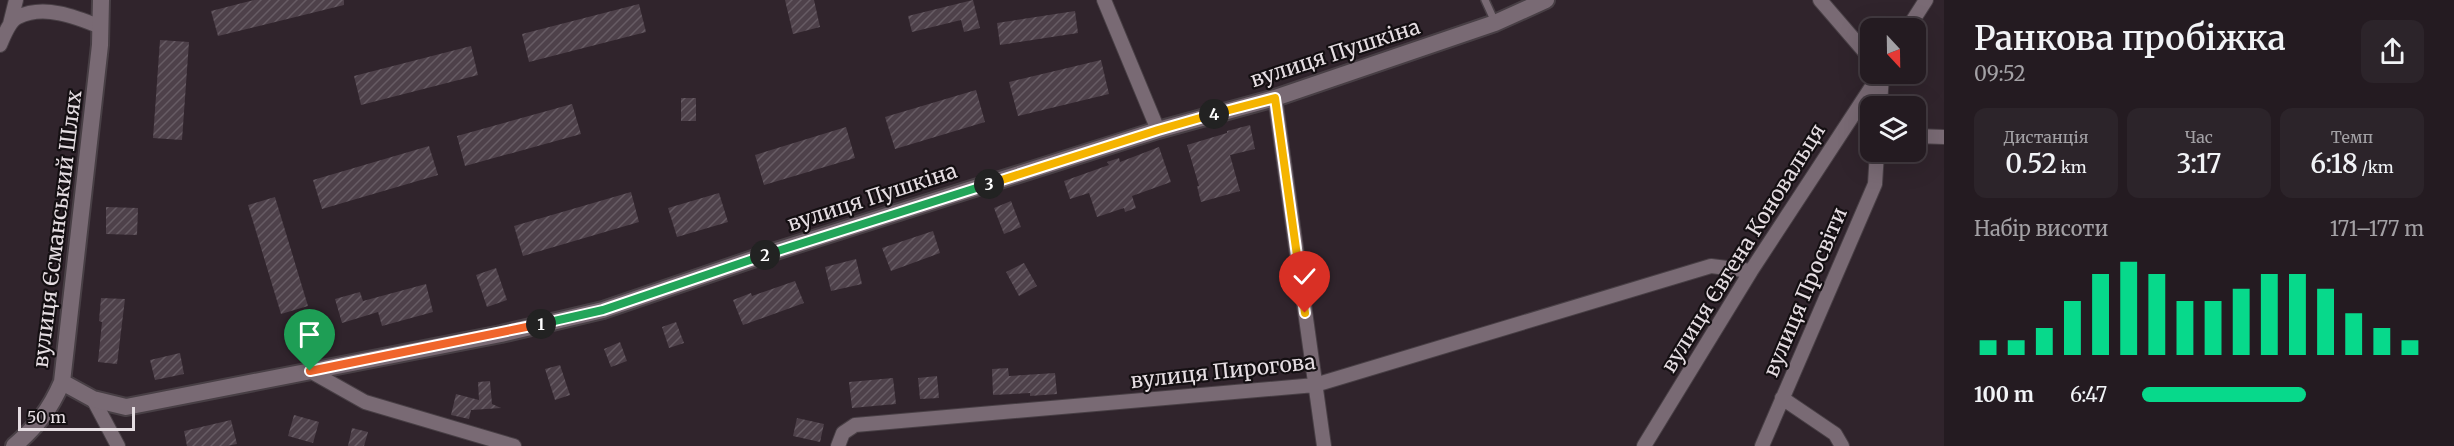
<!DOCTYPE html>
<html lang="uk">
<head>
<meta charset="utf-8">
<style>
  :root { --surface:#241b21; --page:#2c242a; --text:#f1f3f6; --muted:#a3a1a5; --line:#41393f; --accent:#07d98b }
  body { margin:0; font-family:Merriweather,serif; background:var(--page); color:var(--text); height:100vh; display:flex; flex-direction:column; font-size:22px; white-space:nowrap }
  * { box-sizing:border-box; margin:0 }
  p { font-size:20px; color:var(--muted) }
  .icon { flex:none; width:33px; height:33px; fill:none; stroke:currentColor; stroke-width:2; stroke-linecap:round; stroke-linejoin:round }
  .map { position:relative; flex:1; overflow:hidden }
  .drawer { display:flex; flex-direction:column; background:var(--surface); width:510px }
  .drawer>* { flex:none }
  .needle { width:39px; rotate:158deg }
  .tools { position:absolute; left:1860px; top:18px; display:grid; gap:12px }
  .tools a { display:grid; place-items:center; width:66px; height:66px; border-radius:12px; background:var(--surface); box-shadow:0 6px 24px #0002,0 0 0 2px var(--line); font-size:30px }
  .scale { position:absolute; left:18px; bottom:15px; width:117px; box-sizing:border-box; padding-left:6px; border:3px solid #e5dde2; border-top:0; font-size:16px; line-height:21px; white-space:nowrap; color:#e5dde2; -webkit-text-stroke:4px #140f12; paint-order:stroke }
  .pin { position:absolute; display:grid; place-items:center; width:51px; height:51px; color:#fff; margin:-62px -26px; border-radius:50% 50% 50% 0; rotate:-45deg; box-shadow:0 0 6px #0007 }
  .pin .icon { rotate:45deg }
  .km { position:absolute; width:30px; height:30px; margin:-15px; border-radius:50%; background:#222; color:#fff; font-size:16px; line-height:30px; text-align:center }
  .round { display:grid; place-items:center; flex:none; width:63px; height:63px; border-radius:12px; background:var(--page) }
  .head { display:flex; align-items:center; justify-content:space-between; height:102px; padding:0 30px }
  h1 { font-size:33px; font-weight:600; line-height:45px }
  .figures { display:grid; grid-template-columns:repeat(3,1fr); gap:9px; height:102px; padding:6px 30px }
  .figures div { display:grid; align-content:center; border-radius:12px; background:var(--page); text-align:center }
  .figures b { font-size:26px; font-weight:600 }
  .figures small { font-size:16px; font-weight:400 }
  .figures p { font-size:16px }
  .chart { height:168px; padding:12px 30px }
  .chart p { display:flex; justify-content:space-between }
  .chart svg { width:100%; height:108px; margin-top:6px; stroke:var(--accent); stroke-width:6 }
  ul { padding:0 30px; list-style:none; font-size:20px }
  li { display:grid; grid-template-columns:96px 72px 1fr; align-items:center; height:45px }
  li i { height:15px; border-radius:8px; background:var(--accent) }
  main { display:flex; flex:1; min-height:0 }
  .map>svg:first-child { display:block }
  .building { fill:url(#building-hatch) }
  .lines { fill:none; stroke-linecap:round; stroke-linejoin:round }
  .service-casing { stroke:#483f45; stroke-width:10 }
  .minor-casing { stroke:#483f45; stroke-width:16 }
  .tertiary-casing { stroke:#483f45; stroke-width:20 }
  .service { stroke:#796a74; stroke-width:7 }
  .minor { stroke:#796a74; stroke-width:14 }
  .tertiary { stroke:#796a74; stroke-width:16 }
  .split-1-casing { stroke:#fff; stroke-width:12 }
  .split-2-casing { stroke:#fff; stroke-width:12 }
  .split-3-casing { stroke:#fff; stroke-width:12 }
  .split-4-casing { stroke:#fff; stroke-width:12 }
  .split-5-casing { stroke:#fff; stroke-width:12 }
  .split-1 { stroke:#f0652b; stroke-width:8 }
  .split-2 { stroke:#22a559; stroke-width:8 }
  .split-3 { stroke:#22a559; stroke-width:8 }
  .split-4 { stroke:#f5b400; stroke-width:8 }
  .split-5 { stroke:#f5b400; stroke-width:8 }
  .labels { text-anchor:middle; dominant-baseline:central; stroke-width:4.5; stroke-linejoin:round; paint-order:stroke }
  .street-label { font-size:21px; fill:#e5dde2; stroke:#140f12 }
</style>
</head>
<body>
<main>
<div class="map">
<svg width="1944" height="446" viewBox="0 0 1944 446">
  <defs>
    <pattern id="building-hatch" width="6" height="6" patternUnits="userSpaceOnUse" patternTransform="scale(1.5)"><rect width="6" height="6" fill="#4e414a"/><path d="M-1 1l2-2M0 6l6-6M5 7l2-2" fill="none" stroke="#675c64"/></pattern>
  </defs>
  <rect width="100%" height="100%" fill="#30242c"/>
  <path class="building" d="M254 0H344V5L218 36 211 11Z
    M785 0H814L820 27 793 34Z
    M973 0 980 28 964 32 961 20 912 32 908 16Z
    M639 4 646 32 529 62 522 34Z
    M1075 11 1078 33 1000 45 997 23Z
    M160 40 189 42 182 140 153 138Z
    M471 46 478 75 361 105 354 76Z
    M1101 60 1109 94 1018 116 1009 82Z
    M976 90 985 122 895 149 885 117Z
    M681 98H696V121H681Z
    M572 104 581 134 465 166 457 136Z
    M1250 125 1255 149 1230 155 1240 191 1201 202 1197 186H1199L1187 145 1227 133V131Z
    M846 127 855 158 764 185 755 155Z
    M429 146 438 175 322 209 313 180Z
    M1159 147 1171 182 1132 196 1136 208 1125 212 1124 208 1097 217 1089 193 1070 199 1064 181 1109 165 1107 162 1119 158 1120 162Z
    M631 192 639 222 523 256 514 226Z
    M719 193 728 222 677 237 668 208Z
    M275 197 308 306 281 314 248 205Z
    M1011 201 1021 227 1004 234 994 208Z
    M106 207 138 208 137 235 106 234Z
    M933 231 940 253 891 271 882 248Z
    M856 259 862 284 831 291 825 267Z
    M1024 263 1037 286 1019 296 1006 272Z
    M496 268 507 300 487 307 476 275Z
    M795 281 804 303 743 325 733 300 751 293 752 296Z
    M426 284 433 312 382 326 378 312 342 323 335 299 360 292 363 301Z
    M101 298 125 299 117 364 98 362 102 322 99 321Z
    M676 322 684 343 669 348 662 327Z
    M620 342 627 361 611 367 604 349Z
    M180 353 184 374 155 380 150 360Z
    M560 365 570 395 555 400 545 369Z
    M1008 368 1009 376 1055 373 1057 394 1030 396V393L993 395 992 369Z
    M937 376 939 398 920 399 918 378Z
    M893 378 896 404 852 408 849 382Z
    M490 381 492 404 501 408 471 410 469 419 451 415 456 394 479 400 478 382Z
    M294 415 319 422 313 443 288 436Z
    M797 418 824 424 820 442 793 436Z
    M231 420 237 444 227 446H187L184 431Z
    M352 428 368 432 364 446H348Z"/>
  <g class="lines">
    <g class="service-casing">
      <path id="service" d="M1485 0 1495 22"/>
    </g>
    <g class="minor-casing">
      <path id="minor" d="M1104 0 1158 130
        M1820 0 1870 58
        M10 24 16 0
        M1908 28 1926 0
        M0 45C4 36 9 21 18 17 44 4 76 17 101 27
        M1275 98 1324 446
        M1880 106 1882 74
        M1916 136 1944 137
        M310 371 365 402 514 446
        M1782 398 1835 434 1842 446
        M93 399 118 446
        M838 446 843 433 855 425 1315 385 1711 266 1751 271
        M1644 446 1751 271 1880 74
        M1762 446 1875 184 1877 152"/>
    </g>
    <g class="tertiary-casing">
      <path id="tertiary" d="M62 382 93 399 126 407 501 334 603 310 779 250 1158 130 1275 98 1495 23 1546 0
        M14 446C37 426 50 410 62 382L100 45 101 0"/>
    </g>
    <use href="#service" class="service"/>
    <use href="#minor" class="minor"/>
    <use href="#tertiary" class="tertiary"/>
  </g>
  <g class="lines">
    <g class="split-1-casing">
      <path id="split-1" d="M310 371 541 324"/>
    </g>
    <g class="split-2-casing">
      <path id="split-2" d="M541 324 603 310 765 255"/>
    </g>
    <g class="split-3-casing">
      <path id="split-3" d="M765 255 989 184"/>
    </g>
    <g class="split-4-casing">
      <path id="split-4" d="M989 184 1158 130 1214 114"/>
    </g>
    <g class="split-5-casing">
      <path id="split-5" d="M1214 114 1275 98 1305 313"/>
    </g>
    <use href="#split-1" class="split-1"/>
    <use href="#split-2" class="split-2"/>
    <use href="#split-3" class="split-3"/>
    <use href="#split-4" class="split-4"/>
    <use href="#split-5" class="split-5"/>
  </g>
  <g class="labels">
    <g class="street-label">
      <text transform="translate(1335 53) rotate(-18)">вулиця Пушкіна</text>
      <text transform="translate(872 197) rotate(-18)">вулиця Пушкіна</text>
      <text transform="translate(57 229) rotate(-83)">вулиця Єсманський Шлях</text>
      <text transform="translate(1743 248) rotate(-58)">вулиця Євгена Коновальця</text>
      <text transform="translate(1805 292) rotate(-67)">вулиця Просвіти</text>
      <text transform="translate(1223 371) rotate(-6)">вулиця Пирогова</text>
    </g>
  </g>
</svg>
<div class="tools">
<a><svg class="needle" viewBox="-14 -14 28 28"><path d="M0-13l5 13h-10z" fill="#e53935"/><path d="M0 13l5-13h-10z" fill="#a3a1a5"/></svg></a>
<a><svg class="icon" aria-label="layers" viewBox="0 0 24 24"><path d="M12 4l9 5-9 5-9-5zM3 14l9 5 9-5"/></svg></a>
</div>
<div class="scale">50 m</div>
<div class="pin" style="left:310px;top:371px;background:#1e9e55"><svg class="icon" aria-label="arrive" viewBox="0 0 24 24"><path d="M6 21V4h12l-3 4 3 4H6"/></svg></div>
<div class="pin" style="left:1305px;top:313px;background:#d93025"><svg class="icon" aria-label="check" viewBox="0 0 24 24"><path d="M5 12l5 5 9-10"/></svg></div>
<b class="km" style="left:541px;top:324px">1</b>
<b class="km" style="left:765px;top:255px">2</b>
<b class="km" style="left:989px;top:184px">3</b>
<b class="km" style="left:1214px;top:114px">4</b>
</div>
<section class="drawer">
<div class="head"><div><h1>Ранкова пробіжка</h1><p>09:52</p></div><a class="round"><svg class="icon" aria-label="share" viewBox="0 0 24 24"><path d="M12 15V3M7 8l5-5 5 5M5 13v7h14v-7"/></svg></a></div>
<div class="figures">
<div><p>Дистанція</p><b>0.52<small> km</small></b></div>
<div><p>Час</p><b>3:17</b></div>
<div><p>Темп</p><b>6:18<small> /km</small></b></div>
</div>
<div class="chart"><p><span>Набір висоти</span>171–177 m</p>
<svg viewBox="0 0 160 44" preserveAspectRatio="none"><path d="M5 44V38M15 44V38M25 44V33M35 44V22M45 44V11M55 44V6M65 44V11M75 44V22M85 44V22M95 44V17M105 44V11M115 44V11M125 44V17M135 44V27M145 44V33M155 44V38"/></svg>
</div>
<ul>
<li><b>100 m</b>6:47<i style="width:58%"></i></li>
</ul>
</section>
</main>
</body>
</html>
